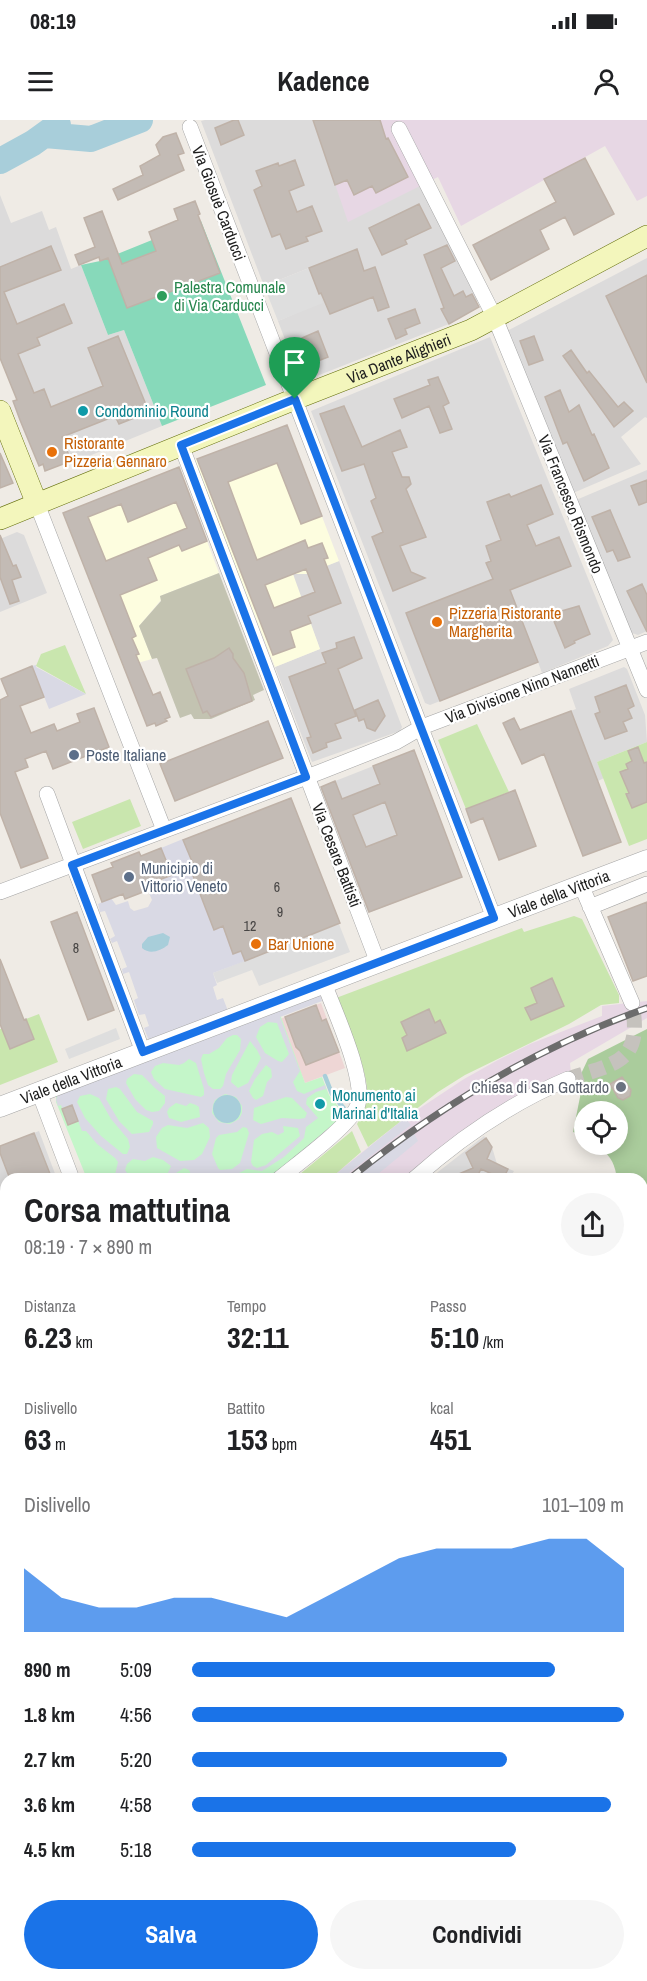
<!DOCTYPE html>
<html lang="it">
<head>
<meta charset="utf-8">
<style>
  :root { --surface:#fff; --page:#f6f6f6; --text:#202124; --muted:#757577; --accent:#1a73e8 }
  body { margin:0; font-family:"Archivo Narrow",sans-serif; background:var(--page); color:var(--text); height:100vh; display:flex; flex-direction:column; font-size:22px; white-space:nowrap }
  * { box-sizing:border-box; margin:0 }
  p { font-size:20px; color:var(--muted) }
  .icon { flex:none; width:33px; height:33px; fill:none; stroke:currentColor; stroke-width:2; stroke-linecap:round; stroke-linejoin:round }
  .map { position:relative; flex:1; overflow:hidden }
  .sheet { position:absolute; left:0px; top:1053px; width:648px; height:808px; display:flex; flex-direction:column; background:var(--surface); border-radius:18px 18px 0 0; box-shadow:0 3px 15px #0003 }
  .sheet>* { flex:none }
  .buttons { position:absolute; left:574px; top:981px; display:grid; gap:12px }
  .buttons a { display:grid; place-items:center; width:54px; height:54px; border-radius:50%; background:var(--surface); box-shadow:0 3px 15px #0003; font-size:30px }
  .pin { position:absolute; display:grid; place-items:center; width:51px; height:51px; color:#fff; margin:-62px -26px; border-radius:50% 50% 50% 0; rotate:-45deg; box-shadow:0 0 6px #0007 }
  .pin .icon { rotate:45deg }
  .round { display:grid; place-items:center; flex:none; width:63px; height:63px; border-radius:32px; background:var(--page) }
  .summary { display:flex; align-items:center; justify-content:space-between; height:102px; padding:0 24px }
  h1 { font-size:33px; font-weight:700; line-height:45px }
  .stats { display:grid; grid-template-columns:repeat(3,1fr); gap:9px; height:102px; padding:6px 24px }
  .stats div { display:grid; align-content:center }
  .stats b { font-size:30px; font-weight:700 }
  .stats small { font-size:16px; font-weight:400 }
  .stats p { font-size:16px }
  .chart { height:168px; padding:12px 24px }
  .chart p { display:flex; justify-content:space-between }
  .chart svg { width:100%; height:108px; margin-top:6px; fill:var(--accent); opacity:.7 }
  .cta { display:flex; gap:12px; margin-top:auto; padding:12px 24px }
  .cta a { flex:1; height:69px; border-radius:36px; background:var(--accent); color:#fff; font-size:24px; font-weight:700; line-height:69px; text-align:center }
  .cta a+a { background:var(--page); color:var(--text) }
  ul { padding:0 24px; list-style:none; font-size:20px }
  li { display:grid; grid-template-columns:96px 72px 1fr; align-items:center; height:45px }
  li i { height:15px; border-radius:8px; background:var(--accent) }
  .status { display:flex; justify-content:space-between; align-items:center; height:42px; padding:0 30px; background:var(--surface); direction:ltr }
  .status svg { height:16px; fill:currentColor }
  header { display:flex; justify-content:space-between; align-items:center; height:78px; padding:0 24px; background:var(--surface); font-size:27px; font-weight:700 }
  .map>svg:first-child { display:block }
  .residential { fill:#dcdbdb }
  .commercial { fill:#eed6d5 }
  .industrial { fill:#e7d7e4 }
  .education { fill:#fdfddf }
  .construction { fill:#c3c3b1 }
  .grass { fill:#c9e6ae }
  .forest { fill:#aacc9c }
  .park { fill:#c4f6c9 }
  .pitch { fill:#87d9ba }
  .parking { fill:#dedede }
  .plaza { fill:#d9d9e4; fill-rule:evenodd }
  .water { fill:#a8ceda }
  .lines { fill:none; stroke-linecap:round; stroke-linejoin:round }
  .stream { stroke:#a8ceda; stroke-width:4.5 }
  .river { stroke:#a8ceda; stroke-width:26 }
  .building { fill:#c3bbb5; stroke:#bfb2a8; stroke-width:1.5; fill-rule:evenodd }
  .minor-tunnel { stroke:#c5c2bd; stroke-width:15; stroke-dasharray:15 8; stroke-linecap:butt }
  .minor-casing { stroke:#a5a5a5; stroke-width:16 }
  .tertiary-casing { stroke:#a5a5a5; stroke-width:21 }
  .secondary-casing { stroke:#646f0b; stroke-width:22 }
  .minor { stroke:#fff; stroke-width:15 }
  .tertiary { stroke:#fff; stroke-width:20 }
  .secondary { stroke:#f3f6bc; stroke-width:21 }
  .rail-casing { stroke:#6c6c6c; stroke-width:7 }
  .rail { stroke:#fff; stroke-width:4.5; stroke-dasharray:14; stroke-linecap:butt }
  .route-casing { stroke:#fff; stroke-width:12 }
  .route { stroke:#1a73e8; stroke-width:8 }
  .leisure-dot { fill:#2e9e5b; stroke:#fff; stroke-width:2 }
  .culture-dot { fill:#0f9aa8; stroke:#fff; stroke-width:2 }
  .food-dot { fill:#e8710a; stroke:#fff; stroke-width:2 }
  .service-dot { fill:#5c6f8a; stroke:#fff; stroke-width:2 }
  .worship-dot { fill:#6b7280; stroke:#fff; stroke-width:2 }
  .labels { text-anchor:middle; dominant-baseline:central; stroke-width:4.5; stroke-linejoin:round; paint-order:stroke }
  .number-label { font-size:14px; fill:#474544 }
  .street-label { font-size:16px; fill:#1e1e1e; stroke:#fff }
  .leisure-label { font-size:16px; fill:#27864d; stroke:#fff; text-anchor:start }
  .culture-label { font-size:16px; fill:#0d838f; stroke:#fff; text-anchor:start }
  .food-label { font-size:16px; fill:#c56008; stroke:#fff; text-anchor:start }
  .service-label { font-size:16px; fill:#4e5e75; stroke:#fff; text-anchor:start }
  .worship-label { font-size:16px; fill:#5b616d; stroke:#fff; text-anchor:end }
</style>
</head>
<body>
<div class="status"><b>08:19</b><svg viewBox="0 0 49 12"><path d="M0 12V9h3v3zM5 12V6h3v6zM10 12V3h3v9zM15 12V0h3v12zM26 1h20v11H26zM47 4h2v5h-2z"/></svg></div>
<header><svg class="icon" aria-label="menu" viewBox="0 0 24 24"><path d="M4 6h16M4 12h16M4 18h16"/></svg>Kadence<svg class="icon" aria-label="person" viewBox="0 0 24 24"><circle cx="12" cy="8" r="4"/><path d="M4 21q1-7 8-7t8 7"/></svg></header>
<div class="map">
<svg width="647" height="1861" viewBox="0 0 647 1861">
  <rect width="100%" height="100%" fill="#efebe5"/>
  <path class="residential" d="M205 0H313L421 65 479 180 476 182 479 187 449 204 304 261 300 259 278 201 322 182 309 148 264 166 201 1Z
    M0 75 11 103 42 91 49 110 56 107 71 149 81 145 108 215 124 210 162 306 72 343 71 341 39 346 13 281 17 279 0 238Z
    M647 138V298L645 297 621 317 641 344 573 373 507 211Z
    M490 217 613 520 608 526 542 553 538 542 430 585 425 583 311 291Z
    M647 350V511L638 515 632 513 576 380Z
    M17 412 24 415 47 473 0 492V419Z
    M339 441 402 607 400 611 312 642 275 547 320 529 292 454H306Z
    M624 547 627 549 645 595 647 622 597 642 604 658 598 661 621 722 583 736 533 605 576 589 569 569Z
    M414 630 462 757 368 793 320 667Z
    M39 1011 57 1059H6V1245L0 1247V1026Z
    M484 1016 492 1027 497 1044 514 1051 509 1059H429Z"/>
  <path class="commercial" d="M321 883 345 948 305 963 280 899Z"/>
  <path class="industrial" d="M313 0H647V76L637 81 605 26 461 106 438 57 348 102Z
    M647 881V898L570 943 571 953 409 1059H321L335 1054 405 998 464 959 498 940 530 924 602 896V886Z
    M6 1318V1421L0 1426V1324Z"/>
  <path class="education" d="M287 305 339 441 306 454H293L320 529 275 547 194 340Z
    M179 347 219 453 160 476 161 480 139 506 152 539 123 547 63 393Z"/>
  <path class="construction" d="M219 453 264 570 253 575 255 580 211 599H194L191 594 180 598 157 538 152 539 139 506 161 481 160 476Z"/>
  <path class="grass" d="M65 525 86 574 36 546 41 534Z
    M477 604 509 672 466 689 438 620Z
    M647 622V719L629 726 597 642Z
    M130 679 141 706 83 729 72 702Z
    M574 796 582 799 619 875V883L601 885 569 904 465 955 438 972 368 1027 357 1004C362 996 366 986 367 977 370 953 346 902 336 878L522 808 524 812Z
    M39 894 58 942 0 965V909H2L10 929 34 919 26 899Z
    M352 1011 361 1032 330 1059H294Z"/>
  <path class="forest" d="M647 909V1861H58V1856H642V1059H617C615 1046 612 1036 600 1029L593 1030 591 1025 618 1024V992H585V1017L573 1012 582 967 580 956 588 939Z"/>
  <path class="park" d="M277 886 305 963 322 957 329 975 344 994 338 1000 269 1059H87L56 982V976Z
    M6 1421V1832L0 1861V1426Z"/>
  <path class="pitch" d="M201 101 266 265 162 306 124 210 108 215 81 145 100 141 152 120 153 122 172 112Z"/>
  <path class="parking" d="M309 148 323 183 278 201 264 166Z
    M339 804 350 832 259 866 252 850 217 863 213 853Z
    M116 908 120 919 69 939 65 929Z"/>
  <path class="plaza" d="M36 545V547L86 574 49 589 32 546Z
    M183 719 196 751 192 753 214 810 238 800 296 788 226 815 233 834 241 831 245 841 213 853 217 865 213 867 217 880 223 878 228 891 149 921 144 908 149 906 145 894 139 895 134 880 138 878 129 852 123 854 122 849 127 847 117 821 112 823 110 819 115 816 105 791 100 792 98 784 111 778 116 785 128 781 130 788 134 791 148 787 152 780 149 773 162 767 164 764 162 758 172 754 161 728Z
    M319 871 322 881 280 897 300 951 293 962 297 971 304 974 325 965 326 969 316 972 307 978 306 984 318 998 306 1007 304 1018 300 1022 284 1037 262 1051 247 1049 231 1057 193 1059 189 1050 184 1048 176 1053 173 1059H161L167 1055 171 1046 163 1040 153 1037 145 1041 133 1039 127 1044 125 1050 131 1059H114L118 1042 115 1038 97 1024 86 1011H82L72 985 62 988 61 985 58 986 56 980 58 973ZM268 902 277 903 289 934 282 942 278 941 265 933 256 917 260 907ZM233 915H237L241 919 240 930 226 954 223 966 220 969H213L208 965 204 953 201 939 203 934H209L219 928 227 918ZM250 921 257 930 261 938 248 963 238 968 231 962 232 955ZM189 939 196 943 204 969V975L201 977 165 969 154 959 151 952 155 946 163 943 179 945 184 943ZM266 945 271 949 272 957 267 962 263 976 256 980 253 978 249 971 255 959ZM134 954 142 955 155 968 165 976V983L159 991 152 992 146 990 135 979 126 963 127 959ZM116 967 120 969 137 992 153 1001V1004L149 1012 132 1014 119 1001 106 979 108 969ZM90 974 99 978 111 999 128 1019 130 1027 127 1034H123L101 1016 85 998 77 982 80 976ZM225 974 236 977 242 986V993L239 999 230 1004 219 1002 212 993 213 985 215 980ZM286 977 292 978 307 993 305 998 299 999 282 998 261 1004 253 1000 254 988ZM176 983 186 986 190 983 196 985 199 987 200 997 181 1002 169 998 167 992 169 988ZM203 1003 209 1008 210 1017 202 1034 194 1040 180 1041 157 1028 156 1017 162 1008 168 1005 187 1008ZM283 1006 298 1008 300 1016 266 1045 257 1048 253 1046 251 1042 254 1020 262 1014 272 1012 278 1015 284 1012ZM243 1007 247 1008 249 1013 240 1043 232 1049 220 1050 218 1048 212 1034 216 1018 219 1015 237 1012Z
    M405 998 411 1005 341 1059H330Z
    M414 1013 418 1021 372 1059H353Z"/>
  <path class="water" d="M163 813 170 817 168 825C160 831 150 835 142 828V824L148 817Z
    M213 989a14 14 0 1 1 28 0a14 14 0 1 1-28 0Z"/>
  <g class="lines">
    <path class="stream" d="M325 956 332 974 346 991
      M642 1785 647 1792"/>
    <path class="river" d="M45 15 91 19 140 0
      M0 41 33 23 58 5"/>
  </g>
  <path class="building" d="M234 0H238L244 15 221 25 215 8Z
    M313 0H380L386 19 388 18 408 57 376 73 372 66 354 75 347 60 335 65Z
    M176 13 184 33 178 35 184 50 118 80 113 69 143 55 140 46 160 35 156 25 163 17Z
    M585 38 614 94 574 115 565 97 540 110 549 129 491 160 473 125 556 82 544 59Z
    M295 40 304 65 289 71 297 92 312 86 322 111 306 117 308 121 286 129 280 114 272 117 254 70 262 66 256 51 278 43 279 46Z
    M195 81 200 94 198 95 220 153 127 188 108 138 100 141 99 137 79 145 75 135 95 127 84 98 102 91 122 144 156 131 149 112 178 100 174 89Z
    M419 84 431 108 405 120 407 124 382 135 369 108Z
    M447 125 455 141 441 148 454 176 463 171 466 177 472 174 479 187 449 204 441 189 444 188 424 135Z
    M51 126 61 150 4 172 17 204 64 184 72 203 37 218 40 225 18 234 34 273 44 269 51 287 103 266 88 228 118 216 149 292 119 304 115 296 62 317 71 341 45 351 43 344 39 346 20 300 13 281 17 280 0 238V147Z
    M357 129 364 151 375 147 389 187 378 191 373 177 330 194 321 173 319 174 309 148Z
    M647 155V263L606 176Z
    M415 189 420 203 405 209 407 214 396 219 388 199Z
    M318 211 328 237 318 241 303 237 300 238 293 222Z
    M534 216 543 240 529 245 520 221Z
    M571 230 587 253 589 251 618 287 624 282 633 291 614 307 563 236Z
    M438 257 449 283 443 286 452 309 440 313 429 286 402 298 394 279 430 265 428 260Z
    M560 270 569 292 579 285 592 315 594 314 609 348 584 361 567 322 563 324 545 277Z
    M344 286 362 327 400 310 407 327 392 332 402 357H409L411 364 406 369 426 417 400 426 411 452 425 458 393 471 372 417 383 412 371 381 376 378 364 344 342 351 320 294Z
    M287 305 322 396 301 404 277 343 228 362 257 440 305 420 308 428 322 423 328 438 324 439 341 483 308 496 311 503 290 511 295 527 273 535 197 339ZM306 449 315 472 274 488 265 465Z
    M0 333 13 363 0 368Z
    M179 347 207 421 182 431 179 425 148 438 157 460 120 475 136 516 132 518 139 534 136 535 153 575 160 572 170 597 165 599 167 601 156 606 155 603 147 606 63 393ZM176 382 187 408 106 441 88 397 121 384 128 402Z
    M647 360V382L639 385 631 366Z
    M541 365 553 394 527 405 536 426 559 417 571 446 510 470 538 542 440 581 406 493 493 459 486 443 491 441 486 426 501 420 487 382 509 374 511 377Z
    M610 390 630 437 618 441 613 430 607 432 592 397Z
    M0 415 13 446 16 445 21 457 12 460 19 481 10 484 0 457Z
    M642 464 647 475V512L627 471Z
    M579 486 590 514 574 521 575 523 565 528 551 494Z
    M354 517 362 538 338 549 356 596 335 604 341 618 326 623 327 627 313 633 307 618 311 617 289 557 326 543 322 533 337 528 336 523Z
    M229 528 233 534V538L244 553 252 581 211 597 207 591 203 593 186 549 214 538Z
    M32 546 44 577 20 586 31 613 54 604 57 611 80 602 77 594 94 588 109 627 53 649 46 631 25 639 28 647 15 652 48 738 21 748 0 693V580L8 576 1 559Z
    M626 565 634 586 628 589 632 598 623 602 627 611 605 619 595 594 600 592 595 577Z
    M378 580 385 596 375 611 367 608 364 599 359 601 355 590Z
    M571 591 621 722 583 736 544 634 522 644 503 603 514 598 520 610Z
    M268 601 283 638 175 681 160 644Z
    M638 627 644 643 647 642V682L632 688 626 674 629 673 620 652 628 649 626 644 632 641 628 631Z
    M414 630 462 757 369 792 321 667 335 661 342 679 380 664 373 646ZM385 682 397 715 366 727 353 695Z
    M515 670 536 726 499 740 483 698 471 703 466 689Z
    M291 678 340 803 245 841 241 831 233 834 223 806 214 810 192 753 196 751 183 720Z
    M161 728 172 755 151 763 153 768 138 774 125 779 123 774 102 782 92 755 113 747 111 743 139 732 141 736Z
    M647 782V856L633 861 608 797Z
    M77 792 114 890 88 900 51 802Z
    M0 839 24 900 26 899 34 919 10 929 0 904Z
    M552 858 564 886 531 900 525 888 537 883 531 868Z
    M316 885 322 901 326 899 339 932 306 945 300 931 296 927 285 897Z
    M429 889 435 903 440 900 446 913 407 931 402 918 407 915 401 902Z
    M622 957 631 970 630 976 623 980 618 978 610 964Z
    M72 985 78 1001 68 1005 62 989Z
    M34 1013 52 1059H10L0 1033V1026Z
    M486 1018 492 1027 487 1039 508 1049 503 1059 481 1049 476 1059H447L473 1048 466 1033Z"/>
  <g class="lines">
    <path class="minor-tunnel" d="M568 959C616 943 643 943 632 883"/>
    <g class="minor-casing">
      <path id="minor" d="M190 7 494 798
        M399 9 495 198 647 570
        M181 325 378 843
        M37 384 164 710
        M47 674 143 932
        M581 765 632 883
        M0 772 320 652 396 622 422 607 647 522
        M590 787 647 764
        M39 972 72 1059
        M279 1059C297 1044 349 1006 357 987 368 963 334 890 324 863
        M414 1059C460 1018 511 983 568 959
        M0 1273 6 1270"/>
    </g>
    <g class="tertiary-casing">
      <g id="tertiary">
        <path id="s1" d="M0 987 647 740"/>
      </g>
    </g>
    <g class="secondary-casing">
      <g id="secondary">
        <path d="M0 291 37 384"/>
        <path id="s2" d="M0 399 295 279 471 210 647 116"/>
      </g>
    </g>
    <use href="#minor" class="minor"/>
    <use href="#tertiary" class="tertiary"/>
    <use href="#secondary" class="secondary"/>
    <g class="rail-casing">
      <path id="rail" d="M349 1059C439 986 538 927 647 888
        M0 1361 6 1356"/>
    </g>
    <use href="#rail" class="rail"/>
  </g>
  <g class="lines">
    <g class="route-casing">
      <path id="route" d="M295 279 494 798 143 932 72 745 306 657 181 325Z"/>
    </g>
    <use href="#route" class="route"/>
  </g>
  <circle class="leisure-dot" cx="162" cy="176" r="6"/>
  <g class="culture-dot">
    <circle cx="83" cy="291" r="6"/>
    <circle cx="320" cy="984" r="6"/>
  </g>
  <g class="food-dot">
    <circle cx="52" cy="332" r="6"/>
    <circle cx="437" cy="502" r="6"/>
    <circle cx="256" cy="824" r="6"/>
  </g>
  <g class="service-dot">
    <circle cx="74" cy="635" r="6"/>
    <circle cx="129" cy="757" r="6"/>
  </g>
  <circle class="worship-dot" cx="621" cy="967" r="6"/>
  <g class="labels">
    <g class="number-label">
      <text x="277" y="767">6</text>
      <text x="280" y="792">9</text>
      <text x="250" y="806">12</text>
      <text x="76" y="828">8</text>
    </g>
    <g class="street-label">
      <text transform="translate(219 83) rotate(69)">Via Giosuè Carducci</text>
      <text stroke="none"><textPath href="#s2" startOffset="430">Via Dante Alighieri</textPath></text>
      <text transform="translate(571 384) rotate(68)">Via Francesco Rismondo</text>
      <text transform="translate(522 569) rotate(-21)">Via Divisione Nino Nannetti</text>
      <text transform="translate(337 735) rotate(69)">Via Cesare Battisti</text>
      <text stroke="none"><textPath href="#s1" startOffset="598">Viale della Vittoria</textPath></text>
      <text stroke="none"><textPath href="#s1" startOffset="76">Viale della Vittoria</textPath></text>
    </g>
    <g class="leisure-label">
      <text x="174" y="167">Palestra Comunale<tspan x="174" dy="18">di Via Carducci</tspan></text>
    </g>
    <g class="culture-label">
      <text x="95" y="291">Condominio Round</text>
      <text x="332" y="975">Monumento ai<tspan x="332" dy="18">Marinai d'Italia</tspan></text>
    </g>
    <g class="food-label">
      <text x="64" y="323">Ristorante<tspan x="64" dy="18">Pizzeria Gennaro</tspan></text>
      <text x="449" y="493">Pizzeria Ristorante<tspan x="449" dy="18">Margherita</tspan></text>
      <text x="268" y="824">Bar Unione</text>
    </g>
    <g class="service-label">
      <text x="86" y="635">Poste Italiane</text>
      <text x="141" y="748">Municipio di<tspan x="141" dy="18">Vittorio Veneto</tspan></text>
    </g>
    <g class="worship-label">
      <text x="609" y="967">Chiesa di San Gottardo</text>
    </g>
  </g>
</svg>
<div class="buttons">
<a><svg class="icon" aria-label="locate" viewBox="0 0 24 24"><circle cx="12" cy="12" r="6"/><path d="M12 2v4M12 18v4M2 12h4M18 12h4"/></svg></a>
</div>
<div class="pin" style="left:295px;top:279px;background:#1e9e55"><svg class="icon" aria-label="arrive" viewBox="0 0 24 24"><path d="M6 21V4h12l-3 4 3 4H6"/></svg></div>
<section class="sheet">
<div class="summary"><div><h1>Corsa mattutina</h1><p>08:19 · 7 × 890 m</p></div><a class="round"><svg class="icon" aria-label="share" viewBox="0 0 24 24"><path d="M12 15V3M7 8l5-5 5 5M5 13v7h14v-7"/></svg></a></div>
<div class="stats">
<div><p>Distanza</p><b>6.23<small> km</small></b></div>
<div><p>Tempo</p><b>32:11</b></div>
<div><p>Passo</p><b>5:10<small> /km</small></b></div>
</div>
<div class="stats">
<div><p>Dislivello</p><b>63<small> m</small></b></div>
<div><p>Battito</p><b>153<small> bpm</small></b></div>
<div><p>kcal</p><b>451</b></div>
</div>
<div class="chart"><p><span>Dislivello</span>101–109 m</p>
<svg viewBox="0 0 160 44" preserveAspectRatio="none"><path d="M0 44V18L10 30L20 34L30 34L40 30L50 30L60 34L70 38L80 30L90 22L100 14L110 10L120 10L130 10L140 6L150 6L160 18V44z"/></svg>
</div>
<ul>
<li><b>890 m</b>5:09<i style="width:84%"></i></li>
<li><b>1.8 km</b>4:56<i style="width:100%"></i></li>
<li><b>2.7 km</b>5:20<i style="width:73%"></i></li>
<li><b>3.6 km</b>4:58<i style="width:97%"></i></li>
<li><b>4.5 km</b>5:18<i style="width:75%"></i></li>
</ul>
<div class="cta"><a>Salva</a><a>Condividi</a></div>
</section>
</div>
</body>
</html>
